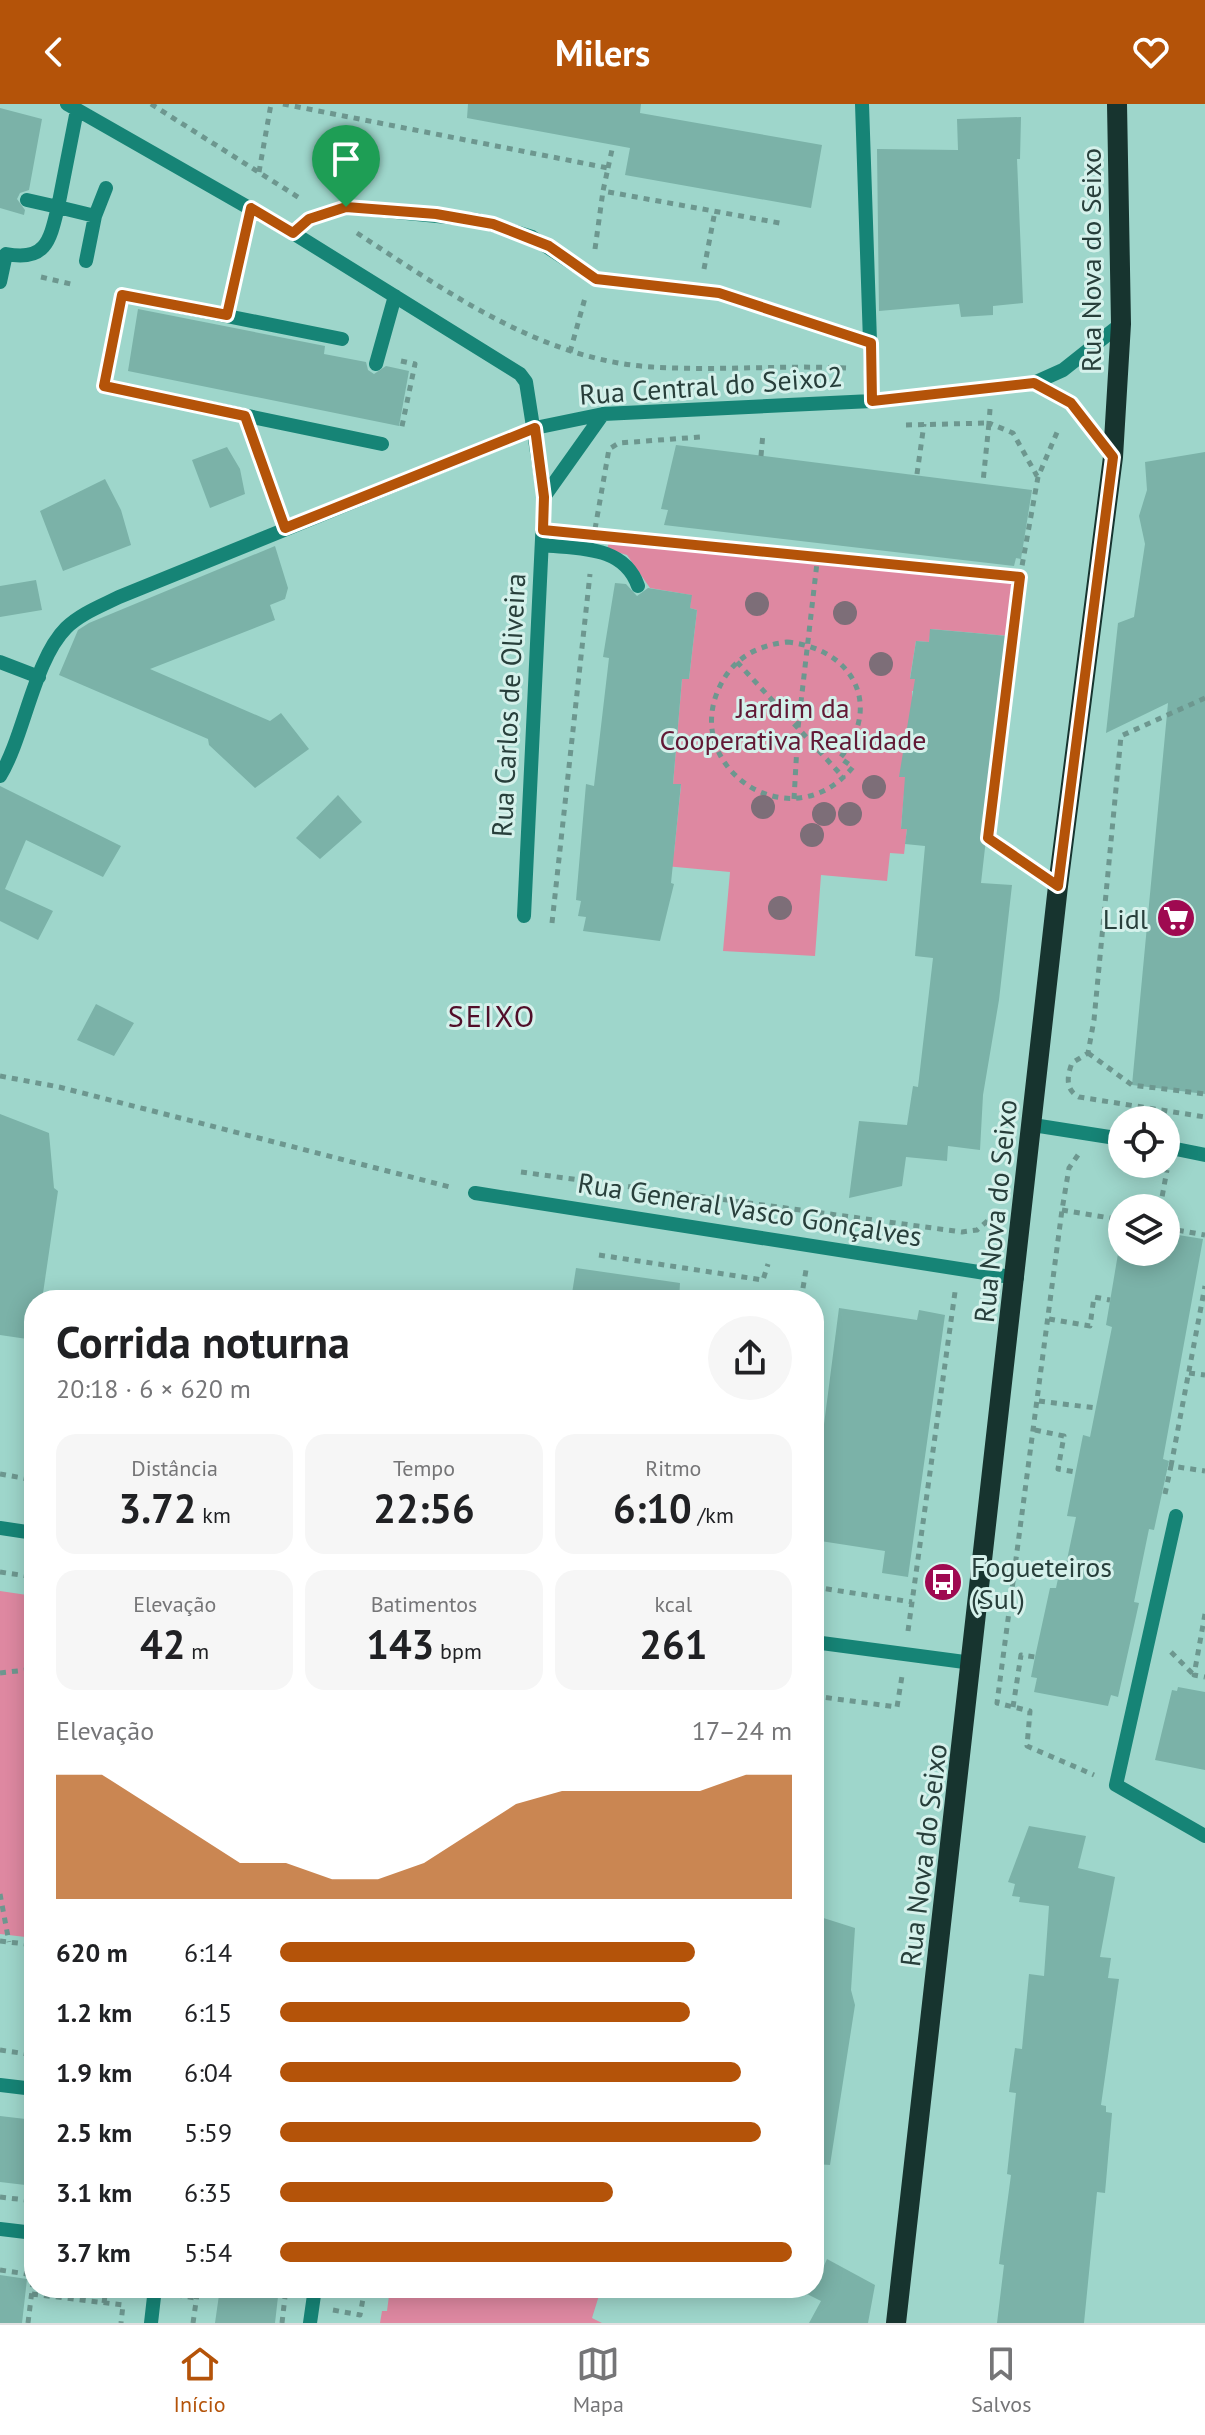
<!DOCTYPE html>
<html lang="pt">
<head>
<meta charset="utf-8">
<style>
  :root { --surface:#fff; --page:#f6f6f6; --text:#202124; --muted:#757577; --line:#e0e0e0; --accent:#b45309 }
  body { margin:0; font-family:"PT Sans",sans-serif; background:var(--page); color:var(--text); height:100vh; display:flex; flex-direction:column; font-size:30px; white-space:nowrap }
  * { box-sizing:border-box; margin:0 }
  p { font-size:26px; color:var(--muted) }
  .icon { flex:none; width:44px; height:44px; fill:none; stroke:currentColor; stroke-width:2; stroke-linecap:round; stroke-linejoin:round }
  .map { position:relative; flex:1; overflow:hidden }
  .details { position:absolute; left:24px; top:1186px; width:800px; height:1008px; display:flex; flex-direction:column; background:var(--surface); border-radius:32px; box-shadow:0 4px 20px #0003 }
  .details>* { flex:none }
  .buttons { position:absolute; left:1108px; top:1002px; display:grid; gap:16px }
  .buttons a { display:grid; place-items:center; width:72px; height:72px; border-radius:50%; background:var(--surface); box-shadow:0 4px 20px #0003; font-size:40px }
  .pin { position:absolute; display:grid; place-items:center; width:68px; height:68px; color:#fff; margin:-82px -34px; border-radius:50% 50% 50% 0; rotate:-45deg; box-shadow:0 0 8px #0007 }
  .pin .icon { rotate:45deg }
  .round { display:grid; place-items:center; flex:none; width:84px; height:84px; border-radius:42px; background:var(--page) }
  .headline { display:flex; align-items:center; justify-content:space-between; height:136px; padding:0 32px }
  h1 { font-size:44px; font-weight:700; line-height:60px }
  .figures { display:grid; grid-template-columns:repeat(3,1fr); gap:12px; height:136px; padding:8px 32px }
  .figures div { display:grid; align-content:center; border-radius:20px; background:var(--page); text-align:center }
  .figures b { font-size:40px; font-weight:700 }
  .figures small { font-size:22px; font-weight:400 }
  .figures p { font-size:22px }
  .chart { height:224px; padding:16px 32px }
  .chart p { display:flex; justify-content:space-between }
  .chart svg { width:100%; height:144px; margin-top:8px; fill:var(--accent); opacity:.7 }
  ul { padding:0 32px; list-style:none; font-size:26px }
  li { display:grid; grid-template-columns:128px 96px 1fr; align-items:center; height:60px }
  li i { height:20px; border-radius:10px; background:var(--accent) }
  header { display:flex; justify-content:space-between; align-items:center; height:104px; padding:0 32px; background:var(--accent); color:#fff; font-size:36px; font-weight:700 }
  .dock { display:flex; justify-content:space-around; align-items:center; height:112px; border-top:2px solid var(--line); background:var(--surface); font-size:22px; color:var(--muted) }
  .dock a { display:grid; justify-items:center; gap:4px }
  .dock .selected { color:var(--accent) }
  .map>svg:first-child { display:block }
  .green { fill:#de88a1 }
  .building { fill:#7bb2a8 }
  .lines { fill:none; stroke-linecap:round; stroke-linejoin:round }
  .path { stroke:#6d978f; stroke-width:5; stroke-dasharray:6 6; stroke-linecap:butt }
  .minor { stroke:#168476; stroke-width:14 }
  .major { stroke:#17342f; stroke-width:20 }
  .tree { fill:#7d6e78 }
  .route-casing { stroke:#fff; stroke-width:16 }
  .route { stroke:#b45309; stroke-width:10 }
  .labels { text-anchor:middle; dominant-baseline:central; stroke-width:6; stroke-linejoin:round; paint-order:stroke }
  .street-label { font-size:28px; fill:#283f3b; stroke:#d5f1eb }
  .park-label { font-size:28px; fill:#621935; stroke:#d5f1eb }
  .poi-label { font-size:28px; fill:#283f3b; stroke:#d5f1eb; text-anchor:end }
  .neighbourhood-label { font-size:30px; letter-spacing:2px; fill:#510e29; stroke:#d5f1eb }
</style>
</head>
<body>
<header><svg class="icon" aria-label="back" viewBox="0 0 24 24"><path d="M15 5l-7 7 7 7"/></svg>Milers<svg class="icon" aria-label="heart" viewBox="0 0 24 24"><path d="M12 20l-8-8c-3-5 5-10 8-4 3-6 11-1 8 4z"/></svg></header>
<div class="map">
<svg width="1205" height="2219" viewBox="0 0 1205 2219">
  <rect width="100%" height="100%" fill="#9ed6cb"/>
  <path class="green" d="M610 435 1015 475 1008 532 931 525 929 538 916 537 910 574 922 576 921 587H912L914 673 904 690 901 724 907 725 904 750 890 749 887 777 821 771 815 852 723 847 730 768 665 762 674 749 681 681 673 680 682 575H689L697 506 690 504 691 491 650 484 627 451 607 445Z
    M0 1487 34 1492V1834L0 1830Z
    M390 2184H618L616 2189 601 2185 592 2214 602 2219H380L382 2207H387Z"/>
  <path class="building" d="M468 0H641L640 9 822 41 811 104 625 71 630 44 467 14Z
    M0 4 42 15 29 86 20 89 17 95 25 106 24 111 0 104Z
    M1021 13 1020 55H1017L1023 199 993 202V211L961 213 959 200 879 207 877 45 958 46 957 15Z
    M138 205 325 242 324 250 366 258 368 266 374 270 386 262 409 267 399 322 128 267Z
    M676 341 1032 386 1021 455 1016 454 1014 462 664 421 668 406 661 405Z
    M227 343 240 365 245 390 210 404 192 356Z
    M1205 348V990L1132 981 1168 599 1106 629 1118 519 1134 513 1145 440 1139 412 1147 386 1145 358Z
    M105 375 121 406 131 441 63 467 40 407Z
    M275 442 288 484 285 495 270 501 275 516 150 565 270 617 281 609 309 645 255 684 209 641 208 635 59 571 78 526 89 519Z
    M36 476 42 506 0 513V482Z
    M615 479 626 480 637 492 648 484 692 491 690 504 697 506 689 575H682L673 680H681L671 779 674 780 660 837 583 827 586 813 578 812 581 797 576 796 586 680 594 682 609 554 603 553Z
    M930 525 1008 532 995 620 999 621 981 779 1012 781 999 896 983 991 980 1046 948 1042 947 1057 906 1053 902 1082 849 1094 859 1017 907 1021 913 982 918 983 933 854 915 852 925 742 905 740 907 725H901L905 673H899L915 575H910L916 537 929 538Z
    M0 682 121 742 103 773 26 736 5 785 53 807 38 836 0 817Z
    M338 691 362 718 320 755 296 734Z
    M96 900 134 919 114 952 77 936Z
    M0 1010 49 1029 54 1084 58 1087 42 1196H34V1236L0 1231Z
    M1166 1129 1203 1135 1163 1355 1169 1357 1154 1426 1149 1425 1134 1498 1139 1499 1118 1593 1111 1591 1108 1602 1034 1588 1037 1574 1031 1573 1035 1553 1050 1484H1056L1059 1470H1064L1076 1413 1067 1412 1083 1331 1090 1333 1112 1223 1106 1221 1121 1132 1122 1148H1166Z
    M576 1164 680 1179 679 1196H571Z
    M839 1204 917 1216 919 1206 945 1211 908 1473 882 1469 885 1447 814 1436V1398Z
    M1178 1583 1205 1588V1666L1155 1656 1172 1586 1177 1587Z
    M1029 1722 1086 1732 1078 1764 1115 1773 1100 1853 1111 1854 1108 1874 1119 1875 1101 2001 1106 2002V2008L1112 2009 1105 2089 1097 2088 1084 2219H997L1004 2161 999 2160 1011 2071 1007 2070 1016 1989 1009 1988 1015 1944 1022 1945 1029 1870 1044 1872 1049 1802 1019 1798 1020 1793 1012 1792 1015 1780 1008 1778Z
    M814 1811 855 1824 851 1886 855 1901 830 2061 814 2060Z
    M0 2012 34 2016V2082L0 2078Z
    M827 2155 875 2181 868 2219H809L821 2197 807 2190 814 2184Z
    M0 2171 27 2175 22 2219H0Z
    M220 2184H279L275 2219H215Z"/>
  <g class="lines">
    <path class="path" d="M151 0 301 95
      M283 0 608 64 603 87 785 120
      M608 64 613 41
      M259 68 271 0
      M357 129C447 188 542 256 652 263 717 267 782 261 846 264
      M595 145 603 87
      M704 165 715 107
      M41 173 75 181
      M570 248 585 194
      M401 257 415 260 401 327
      M990 305 989 319 1013 329 1037 372
      M906 321 989 319 983 378
      M761 352 763 329
      M917 370 924 320
      M595 425 609 345 619 339 700 333
      M632 434 1020 473 988 734 1035 766
      M1020 473 1038 373 1058 326
      M787 538C852 544 884 601 840 654L853 663C788 742 672 657 725 573 739 551 761 541 787 538Z
      M737 558 844 674
      M1205 594 1121 632 1094 916 1088 949 1072 959C1067 972 1065 986 1079 993L1205 1013
      M794 695 798 624 818 450
      M552 819 590 470
      M1088 949 1132 981 1205 990
      M0 972 59 983 454 1084
      M1078 1051 1069 1064 1062 1106 997 1599 1030 1607 1027 1642 1094 1671
      M1137 1060 1153 1063
      M521 1068 962 1128 977 1126 991 1114
      M1160 1104 1167 1066
      M1062 1106 1122 1116
      M1166 1124 1205 1131
      M599 1151 763 1176 768 1160
      M801 1196 806 1166
      M1049 1215 1090 1222 1094 1193 1110 1196
      M1189 1269 1205 1271
      M1039 1297 1096 1304
      M1035 1326 1064 1332 1058 1365 1076 1368
      M1171 1362 1205 1182
      M0 1370 34 1376
      M1165 1390 1171 1362 1205 1367
      M0 1468 34 1473
      M814 1483 912 1498
      M1205 1510 1194 1571 1205 1573
      M908 1527 955 1188
      M1171 1548 1194 1571
      M0 1569 34 1565
      M814 1592 897 1603 902 1572
      M1013 1603 1021 1551 1035 1553
      M0 1790 9 1838
      M0 1837 34 1841
      M0 1946 34 1951
      M0 2093 34 2097
      M0 2166 34 2171
      M119 2184 134 2186
      M32 2190 123 2201 121 2219
      M176 2191 196 2194
      M104 2199 106 2184
      M333 2206 360 2211 365 2184
      M28 2219 34 2170
      M193 2219 198 2184
      M282 2219 286 2184"/>
    <path class="minor" d="M67 0 293 129 520 270 526 278 544 393 524 812
      M862 0 872 297
      M77 6 58 103 95 112
      M293 129 309 115 346 103 477 116 532 133 596 175 719 189 871 239
      M86 157 95 112 106 84
      M0 178 6 150C46 158 50 136 58 103L27 96
      M227 211 251 104
      M342 235 122 191 104 282 382 340
      M376 260 395 192
      M1034 279 1071 299 1113 353
      M245 312 285 424
      M544 393 603 310
      M542 441C579 445 624 441 638 482
      M0 558 39 573
      M0 672C24 633 34 556 66 524 80 510 101 502 119 493L535 324 603 310 872 297 1034 279 1063 266 1121 220
      M1033 1021 1122 1035
      M1166 1043 1205 1051
      M475 1089 1017 1174
      M1176 1412 1116 1681 1205 1732
      M0 1424 34 1429
      M814 1538 972 1559
      M0 1981 34 1985
      M0 2125 34 2129
      M151 2219 155 2184
      M310 2219 315 2184"/>
    <path class="major" d="M896 2219 1058 782 1113 353 1121 220 1117 0"/>
  </g>
  <g class="tree">
    <circle cx="757" cy="500" r="12"/>
    <circle cx="845" cy="509" r="12"/>
    <circle cx="881" cy="560" r="12"/>
    <circle cx="874" cy="683" r="12"/>
    <circle cx="763" cy="703" r="12"/>
    <circle cx="824" cy="710" r="12"/>
    <circle cx="850" cy="710" r="12"/>
    <circle cx="812" cy="731" r="12"/>
    <circle cx="780" cy="804" r="12"/>
  </g>
  <g class="lines">
    <g class="route-casing">
      <path id="route" d="M346 103 436 110 493 120 549 142 596 175 719 189 871 239 872 297 1034 279 1071 299 1113 353 1058 782 988 734 1020 473 543 426 544 393 535 324 285 424 245 312 104 282 122 191 227 211 251 104 293 129 309 115Z"/>
    </g>
    <use href="#route" class="route"/>
  </g>
  <defs>
    <g id="supermarket-disc" transform="scale(2)"><circle r="9.5" fill="#9f0a51" stroke="#d5f1eb"/><path d="M-6-5.5h2.5l.6 2H6L4.5 2H-2.5L-4.4-4H-6ZM-1.5 3.2a1.3 1.3 0 1 0 .1 0ZM3 3.2a1.3 1.3 0 1 0 .1 0Z" fill="#fff"/></g>
    <g id="bus-disc" transform="scale(2)"><circle r="9.5" fill="#9f0a51" stroke="#d5f1eb"/><path d="M-5-6H5V4H4V6H2V4H-2V6H-4V4H-5ZM-3.5-4V0h7V-4ZM-3.5 1.2v1.5H-2V1.2ZM2 1.2v1.5H3.5V1.2Z" fill="#fff"/></g>
  </defs>
  <g fill-rule="evenodd">
    <use href="#supermarket-disc" x="1176" y="814"/>
    <use href="#bus-disc" x="943" y="1478"/>
  </g>
  <g class="labels">
    <g class="street-label">
      <text transform="translate(1090 156) rotate(-90)">Rua Nova do Seixo</text>
      <text transform="translate(711 281) rotate(-4)">Rua Central do Seixo2</text>
      <text transform="translate(508 601) rotate(-87)">Rua Carlos de Oliveira</text>
      <text transform="translate(750 1105) rotate(9)">Rua General Vasco Gonçalves</text>
      <text transform="translate(995 1107) rotate(-84)">Rua Nova do Seixo</text>
      <text transform="translate(923 1751) rotate(-83)">Rua Nova do Seixo</text>
    </g>
    <g class="park-label">
      <text x="793" y="603">Jardim da<tspan x="793" dy="32">Cooperativa Realidade</tspan></text>
    </g>
    <g class="poi-label">
      <text x="1148" y="814">Lidl</text>
      <text x="971" y="1462" text-anchor="start">Fogueteiros<tspan x="971" dy="32">(Sul)</tspan></text>
    </g>
    <g class="neighbourhood-label">
      <text x="492" y="911">SEIXO</text>
    </g>
  </g>
</svg>
<div class="buttons">
<a><svg class="icon" aria-label="locate" viewBox="0 0 24 24"><circle cx="12" cy="12" r="6"/><path d="M12 2v4M12 18v4M2 12h4M18 12h4"/></svg></a>
<a><svg class="icon" aria-label="layers" viewBox="0 0 24 24"><path d="M12 4l9 5-9 5-9-5zM3 14l9 5 9-5"/></svg></a>
</div>
<div class="pin" style="left:346px;top:103px;background:#1e9e55"><svg class="icon" aria-label="arrive" viewBox="0 0 24 24"><path d="M6 21V4h12l-3 4 3 4H6"/></svg></div>
<section class="details">
<div class="headline"><div><h1>Corrida noturna</h1><p>20:18 · 6 × 620 m</p></div><a class="round"><svg class="icon" aria-label="share" viewBox="0 0 24 24"><path d="M12 15V3M7 8l5-5 5 5M5 13v7h14v-7"/></svg></a></div>
<div class="figures">
<div><p>Distância</p><b>3.72<small> km</small></b></div>
<div><p>Tempo</p><b>22:56</b></div>
<div><p>Ritmo</p><b>6:10<small> /km</small></b></div>
</div>
<div class="figures">
<div><p>Elevação</p><b>42<small> m</small></b></div>
<div><p>Batimentos</p><b>143<small> bpm</small></b></div>
<div><p>kcal</p><b>261</b></div>
</div>
<div class="chart"><p><span>Elevação</span>17–24 m</p>
<svg viewBox="0 0 160 44" preserveAspectRatio="none"><path d="M0 44V6L10 6L20 15L30 24L40 33L50 33L60 38L70 38L80 33L90 24L100 15L110 11L120 11L130 11L140 11L150 6L160 6V44z"/></svg>
</div>
<ul>
<li><b>620 m</b>6:14<i style="width:81%"></i></li>
<li><b>1.2 km</b>6:15<i style="width:80%"></i></li>
<li><b>1.9 km</b>6:04<i style="width:90%"></i></li>
<li><b>2.5 km</b>5:59<i style="width:94%"></i></li>
<li><b>3.1 km</b>6:35<i style="width:65%"></i></li>
<li><b>3.7 km</b>5:54<i style="width:100%"></i></li>
</ul>
</section>
</div>
<nav class="dock">
<a class="selected"><svg class="icon" aria-label="home" viewBox="0 0 24 24"><path d="M3 11l9-7 9 7M6 9v11h12V9"/></svg>Início</a>
<a><svg class="icon" aria-label="map" viewBox="0 0 24 24"><path d="M3 6l6-2 6 2 6-2v14l-6 2-6-2-6 2zM9 4v14M15 6v14"/></svg>Mapa</a>
<a><svg class="icon" aria-label="saved" viewBox="0 0 24 24"><path d="M7 4h10v16l-5-4-5 4z"/></svg>Salvos</a>
</nav>
</body>
</html>
